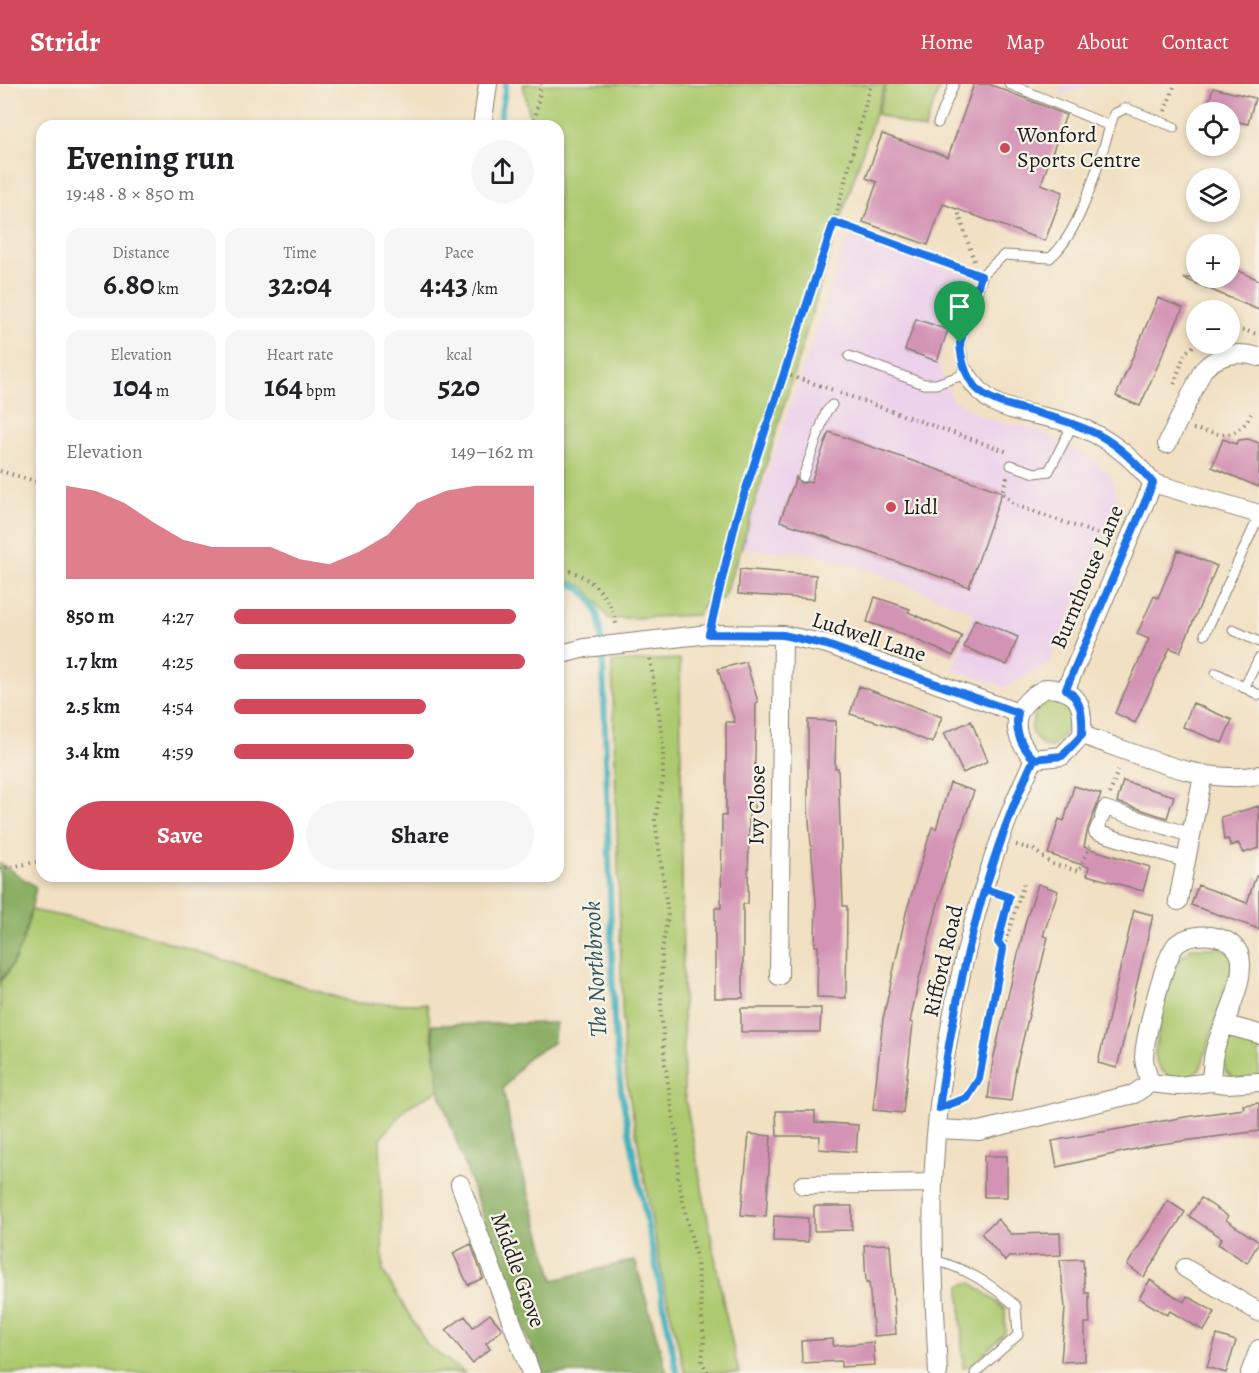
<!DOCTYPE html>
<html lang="en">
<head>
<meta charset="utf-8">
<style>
  :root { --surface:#fff; --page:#f6f6f6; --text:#202124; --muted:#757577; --accent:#d1495b }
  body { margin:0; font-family:Alegreya,serif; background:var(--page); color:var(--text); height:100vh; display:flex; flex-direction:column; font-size:22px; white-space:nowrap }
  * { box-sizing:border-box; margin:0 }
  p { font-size:20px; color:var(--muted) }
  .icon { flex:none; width:33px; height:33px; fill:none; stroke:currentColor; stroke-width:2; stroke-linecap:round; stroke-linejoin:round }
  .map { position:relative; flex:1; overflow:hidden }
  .side { position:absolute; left:36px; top:36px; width:528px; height:762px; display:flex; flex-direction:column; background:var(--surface); border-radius:18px; box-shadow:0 3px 9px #0003 }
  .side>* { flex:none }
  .fabs { position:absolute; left:1186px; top:18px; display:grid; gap:12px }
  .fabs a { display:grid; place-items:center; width:54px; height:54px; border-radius:50%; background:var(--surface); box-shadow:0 3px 9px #0003; font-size:30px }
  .pin { position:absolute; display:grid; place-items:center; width:51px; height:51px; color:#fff; margin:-62px -26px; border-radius:50% 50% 50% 0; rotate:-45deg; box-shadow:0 0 6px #0007 }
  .pin .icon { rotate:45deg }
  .round { display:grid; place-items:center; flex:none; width:63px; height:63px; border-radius:32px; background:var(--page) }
  .headline { display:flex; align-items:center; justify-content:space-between; height:102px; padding:0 30px }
  h1 { font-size:33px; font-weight:700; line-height:45px }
  .stats { display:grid; grid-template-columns:repeat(3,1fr); gap:9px; height:102px; padding:6px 30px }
  .stats div { display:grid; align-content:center; border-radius:15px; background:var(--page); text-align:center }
  .stats b { font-size:30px; font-weight:700 }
  .stats small { font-size:16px; font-weight:400 }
  .stats p { font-size:16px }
  .chart { height:168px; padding:12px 30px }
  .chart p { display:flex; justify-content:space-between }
  .chart svg { width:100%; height:108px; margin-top:6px; fill:var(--accent); opacity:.7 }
  .action { display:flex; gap:12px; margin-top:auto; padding:12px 30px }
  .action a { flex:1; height:69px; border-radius:36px; background:var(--accent); color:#fff; font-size:24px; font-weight:700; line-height:69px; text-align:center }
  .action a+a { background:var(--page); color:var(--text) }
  ul { padding:0 30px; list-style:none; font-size:20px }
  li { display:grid; grid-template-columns:96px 72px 1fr; align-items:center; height:45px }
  li i { height:15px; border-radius:8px; background:var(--accent) }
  header { display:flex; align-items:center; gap:36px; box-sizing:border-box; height:84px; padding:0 30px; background:var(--accent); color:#fff }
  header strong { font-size:28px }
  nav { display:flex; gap:33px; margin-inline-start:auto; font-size:21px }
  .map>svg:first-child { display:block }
  .built { fill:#ecd1ea }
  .green { fill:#aeca70; stroke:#657346; stroke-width:1.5 }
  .forest { fill:#8aae62; stroke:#53653f; stroke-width:1.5 }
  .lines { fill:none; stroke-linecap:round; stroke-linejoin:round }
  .stream { stroke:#41b0bd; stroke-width:6 }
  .building { fill:#d393b4 }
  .service-casing { stroke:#867e6f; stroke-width:11 }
  .pedestrian-casing { stroke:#867e6f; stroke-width:16 }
  .minor-casing { stroke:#867e6f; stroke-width:20 }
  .path { stroke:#867e6f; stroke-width:4; stroke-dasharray:1.5 4.5; stroke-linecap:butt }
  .service { stroke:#fff; stroke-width:9 }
  .pedestrian { stroke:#fff; stroke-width:14 }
  .minor { stroke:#fff; stroke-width:18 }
  .route-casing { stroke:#fff; stroke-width:12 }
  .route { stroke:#1a73e8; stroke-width:8 }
  .poi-dot { fill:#d1495b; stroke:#f7f3e8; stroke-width:2 }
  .labels { text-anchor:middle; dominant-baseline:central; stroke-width:4.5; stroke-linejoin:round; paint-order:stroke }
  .poi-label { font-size:22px; fill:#1c1c1c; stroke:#f7f3e8; text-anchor:start }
  .street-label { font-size:22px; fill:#1c1c1c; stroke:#f7f3e8 }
  .water-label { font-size:24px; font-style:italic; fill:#2b575c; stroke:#f7f3e8 }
</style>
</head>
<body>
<header>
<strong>Stridr</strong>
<nav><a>Home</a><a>Map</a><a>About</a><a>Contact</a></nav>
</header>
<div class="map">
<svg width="1259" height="1289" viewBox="0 0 1259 1289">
  <rect width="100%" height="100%" fill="#f7f3e8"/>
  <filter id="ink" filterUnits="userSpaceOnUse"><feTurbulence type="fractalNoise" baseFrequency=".0167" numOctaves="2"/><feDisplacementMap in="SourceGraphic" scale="12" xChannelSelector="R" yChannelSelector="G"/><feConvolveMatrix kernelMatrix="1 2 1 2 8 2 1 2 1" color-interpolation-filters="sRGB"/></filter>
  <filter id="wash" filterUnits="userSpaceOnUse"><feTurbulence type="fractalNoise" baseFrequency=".008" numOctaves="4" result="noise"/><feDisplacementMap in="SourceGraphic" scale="24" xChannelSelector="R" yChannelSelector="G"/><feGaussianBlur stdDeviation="1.35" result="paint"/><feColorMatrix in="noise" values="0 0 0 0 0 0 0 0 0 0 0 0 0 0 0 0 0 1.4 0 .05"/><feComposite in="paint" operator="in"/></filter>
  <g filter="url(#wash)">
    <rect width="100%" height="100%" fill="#f1e0c2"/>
    <path class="built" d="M1061 0H1100L1060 10Z
      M849 150 970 192 938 279 952 315 986 335 1036 345 1094 377 1111 392 1118 417 1049 579 1005 603 952 585 974 529 874 487 826 473 799 468 741 465Z"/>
    <path class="green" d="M523 0H885L835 152 741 465 723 515 707 518 697 531 609 535 585 503 558 492V42H532Z
      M887 0H941L924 46 877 30Z
      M680 575 684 1008 725 1227 739 1289H685L663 1197 624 982 612 578Z
      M1059 613C1078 628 1068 649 1052 663L1042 661 1031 648C1032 629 1040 616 1059 613Z
      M31 826 135 847 354 919 427 920 440 1005 407 1023 380 1055 383 1187 427 1261 465 1289H0V897L8 888Z
      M1192 864H1220L1232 869 1234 879 1201 983 1193 991 1171 994C1161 987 1156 982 1155 969 1161 937 1163 883 1192 864Z
      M1236 952 1259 956V994L1235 995 1226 988 1221 971 1227 960Z
      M971 1198 1005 1225V1249L975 1278 963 1284 960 1202Z"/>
    <path class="forest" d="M0 779 36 803C29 834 23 873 0 897Z
      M556 939 553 959 528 973 503 1005 514 1060 554 1196 635 1176 667 1289H542L509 1207 440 1010 432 941Z"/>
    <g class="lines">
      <path class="stream" d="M499 42 506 0
        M558 496C603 506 600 542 603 579L614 937 621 1007 677 1289"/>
    </g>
    <g id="blocks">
      <path class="building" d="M974 0H989L1066 31 1041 100 1063 108 1045 157 943 120 928 161 863 138 877 98 866 94 882 50 948 73Z
        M1213 4 1255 14 1248 40 1230 36V28H1206Z
        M1230 183 1259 196V226L1183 194H1230Z
        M1158 214 1183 224 1140 322 1116 312Z
        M916 235 948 246 937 277 905 266Z
        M829 348 1002 408 969 503 780 437 796 393 800 399 811 398Z
        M1223 355 1236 360 1239 356 1248 355 1259 359V403L1212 383Z
        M1178 466 1217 482 1180 568 1170 564 1135 639 1115 629 1149 555 1137 550 1154 512 1158 514Z
        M740 485 816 491 814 515 738 510Z
        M875 513 910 525 908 528 962 552 953 572 903 550 867 538Z
        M975 535 1018 553 1007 581 964 563Z
        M746 578 758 618 756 619 754 726H749L748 820H743V914H715V824H721L722 731 726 732V638H735L718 585Z
        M859 602 942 633 932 659 894 643 850 630Z
        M1193 619 1232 636 1222 659 1183 643Z
        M808 636 836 637 835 684H838L843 822H847L846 914 817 913 818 862H815L816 818 808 725Z
        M971 637 988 677 963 689 944 649Z
        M1123 697 1174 712 1167 734 1117 718Z
        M950 699 974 707 944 796 919 895 910 938 913 939 903 1029 873 1026 883 935 906 829 932 743 936 745Z
        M1074 702 1101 710 1088 744 1084 763 1150 783 1143 807 1087 791 1089 783 1048 770 1059 735 1064 737Z
        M1259 722V764L1244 769 1238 759 1231 762 1228 755 1224 756 1221 733Z
        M1256 792 1259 793V845L1191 821 1198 801 1247 819Z
        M1038 800 1058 807 1043 852 1048 853 1016 984 1011 1017 988 1014 993 976 1026 836Z
        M1134 826 1153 831 1117 984 1098 979Z
        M741 924H821L820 948H741Z
        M1259 1019V1047L1153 1061 1057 1083 1052 1057 1185 1033 1244 1025 1243 1021Z
        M776 1027H815V1038L858 1041 856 1068 819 1065 820 1052H777Z
        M749 1050 771 1052 766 1133 741 1131Z
        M984 1072H1007V1113H984Z
        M1201 1114 1228 1132 1226 1136 1259 1158 1247 1179 1218 1160 1222 1154 1189 1132Z
        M1168 1117 1185 1128 1144 1193 1127 1181Z
        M814 1122H852V1146L814 1147Z
        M774 1132 808 1134V1158L773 1157Z
        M998 1135 1011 1150 1060 1149 1061 1171 1009 1173 1005 1177 981 1149Z
        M471 1160 483 1194 468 1201 453 1169Z
        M890 1160 896 1250 874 1252 869 1199H866L864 1161Z
        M1083 1175 1085 1209H1089V1224L1090 1239H1085V1277L1061 1278 1065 1224 1060 1176Z
        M1150 1196 1184 1218 1187 1212 1215 1228 1204 1247 1170 1227 1167 1231 1139 1214Z
        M490 1230 502 1245 486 1259 490 1265 472 1279 446 1246 465 1232 473 1243Z
        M1217 1251 1236 1257 1226 1289 1207 1283Z
        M833 1255V1262L873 1258 875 1281 841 1283V1277L802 1279 801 1257Z"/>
    </g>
  </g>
  <g filter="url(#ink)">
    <use href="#blocks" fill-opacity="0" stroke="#867e6f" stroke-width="1.5"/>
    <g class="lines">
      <g class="service-casing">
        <path id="service" d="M1009 0 1110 42
          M938 39 954 0
          M849 272 924 300H936L966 290 960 259 983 190 1004 171 1050 174C1083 146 1100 72 1114 30L1126 24 1174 43
          M1011 381 1035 389 1049 387 1073 340
          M803 393 826 328 832 321
          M1233 546 1259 558
          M1205 550 1259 432
          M1216 589 1259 611
          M1244 604 1259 574
          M933 1176C966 1184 991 1200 1016 1222L1018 1251 975 1289"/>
      </g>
      <g class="pedestrian-casing">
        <path id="pedestrian" d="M1102 733 1105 724 1190 751
          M1099 741 1096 748 1185 776"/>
      </g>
      <g class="minor-casing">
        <path id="minor" d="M482 42 488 0
          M966 290C974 300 981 311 992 317 1015 330 1046 331 1072 340 1106 352 1130 371 1153 399
          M1167 360 1203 286C1218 270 1238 267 1259 273
          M1153 399 1259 430
          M558 571 585 564 709 550 783 551 827 560 1018 629
          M1047 604C1079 606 1084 620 1082 651L1062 672 1034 675C1007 647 1012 620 1047 604Z
          M1066 605 1153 399
          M1082 651C1136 669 1202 702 1259 691
          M1178 817 1203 691
          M779 892 783 551
          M1226 941 1259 950
          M1211 998C1212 986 1212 972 1216 962 1224 938 1242 904 1241 879 1241 851 1196 844 1177 860 1164 871 1145 954 1144 973 1144 981 1148 991 1150 999L1178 1002 1211 998 1228 1000 1259 998
          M937 1045 979 1047 1134 1010 1150 999
          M460 1100 531 1289
          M803 1101 933 1099
          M1185 1184 1259 1228
          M938 1289C935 1225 931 1161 933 1098 939 958 973 801 1034 675
          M1250 1289 1259 1265"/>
      </g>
      <path class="path" d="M1165 27 1175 0
        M534 42 541 0
        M957 124 975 180
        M834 138 970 188
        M1230 246 1247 247 1259 251
        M785 290 833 306
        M1174 300 1185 269 1197 259
        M840 309 1008 368
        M1193 345C1221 350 1236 358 1251 330
        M0 387 42 399
        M1007 393 1002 408 1015 421 1112 455
        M558 484C590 490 611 511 617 544
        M712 534 737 432 834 138 871 0
        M650 575 663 656V695L655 736 668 830 662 867 661 922 665 981 678 1063V1095L697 1178 704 1256 702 1278 708 1289
        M1110 710 1119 683
        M1016 761 1033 765 1052 780 1079 787 1090 762
        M0 785 42 777
        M1003 864 1025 796
        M957 1018 967 1014 979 995 1003 865 998 858 1009 813 1001 810"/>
      <use href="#service" class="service"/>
      <use href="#pedestrian" class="pedestrian"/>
      <use href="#minor" class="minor"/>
    </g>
  </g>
  <g class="lines" filter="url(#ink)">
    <g class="route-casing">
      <path id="route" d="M960 259 981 192 834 138 737 432 709 550 783 551 827 561 1018 629C1014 648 1021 662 1034 675 982 784 956 905 939 1024L967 1014 979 995 1003 865 998 858 1009 813 985 805C999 761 1014 717 1034 675L1062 672 1082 651C1083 631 1082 617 1066 605L1153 399C1136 379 1120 362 1097 350 1080 342 1060 335 1041 330 995 317 964 316 960 259"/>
    </g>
    <use href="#route" class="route"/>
  </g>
  <g class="poi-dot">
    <circle cx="1005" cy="64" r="6"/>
    <circle cx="891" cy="423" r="6"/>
  </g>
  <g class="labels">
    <g class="poi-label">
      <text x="1017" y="51">Wonford<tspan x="1017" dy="25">Sports Centre</tspan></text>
      <text x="903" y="423">Lidl</text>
    </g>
    <g class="street-label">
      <text transform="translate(1087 493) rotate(-67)">Burnthouse Lane</text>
      <text transform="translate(869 553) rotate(18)">Ludwell Lane</text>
      <text transform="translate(757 721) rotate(-89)">Ivy Close</text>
      <text transform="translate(943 877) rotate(-77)">Rifford Road</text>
      <text transform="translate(518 1186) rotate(70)">Middle Grove</text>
    </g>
    <g class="water-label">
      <text transform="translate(595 885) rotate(-93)">The Northbrook</text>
    </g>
  </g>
</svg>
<div class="fabs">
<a><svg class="icon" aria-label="locate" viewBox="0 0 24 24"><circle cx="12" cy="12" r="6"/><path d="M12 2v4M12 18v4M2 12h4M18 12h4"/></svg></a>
<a><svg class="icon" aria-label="layers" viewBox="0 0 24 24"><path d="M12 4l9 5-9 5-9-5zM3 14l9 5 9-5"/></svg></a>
<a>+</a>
<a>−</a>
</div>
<div class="pin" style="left:960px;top:259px;background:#1e9e55"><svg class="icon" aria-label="arrive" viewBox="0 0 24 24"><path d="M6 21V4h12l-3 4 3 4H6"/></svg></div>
<section class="side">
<div class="headline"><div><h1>Evening run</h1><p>19:48 · 8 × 850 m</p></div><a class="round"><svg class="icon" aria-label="share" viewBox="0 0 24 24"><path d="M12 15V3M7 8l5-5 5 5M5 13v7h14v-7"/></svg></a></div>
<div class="stats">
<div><p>Distance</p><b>6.80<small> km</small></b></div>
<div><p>Time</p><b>32:04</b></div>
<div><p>Pace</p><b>4:43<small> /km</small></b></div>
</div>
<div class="stats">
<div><p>Elevation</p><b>104<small> m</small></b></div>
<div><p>Heart rate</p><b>164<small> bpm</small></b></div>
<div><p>kcal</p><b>520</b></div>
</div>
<div class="chart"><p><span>Elevation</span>149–162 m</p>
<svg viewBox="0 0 160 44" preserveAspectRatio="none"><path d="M0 44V6L10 8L20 13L30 21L40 28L50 31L60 31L70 31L80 36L90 38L100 33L110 26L120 13L130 8L140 6L150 6L160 6V44z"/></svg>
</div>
<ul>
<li><b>850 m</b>4:27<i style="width:94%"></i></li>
<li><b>1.7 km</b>4:25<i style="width:97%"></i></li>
<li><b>2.5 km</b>4:54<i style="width:64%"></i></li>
<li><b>3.4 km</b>4:59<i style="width:60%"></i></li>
</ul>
<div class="action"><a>Save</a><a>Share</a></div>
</section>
</div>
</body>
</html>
